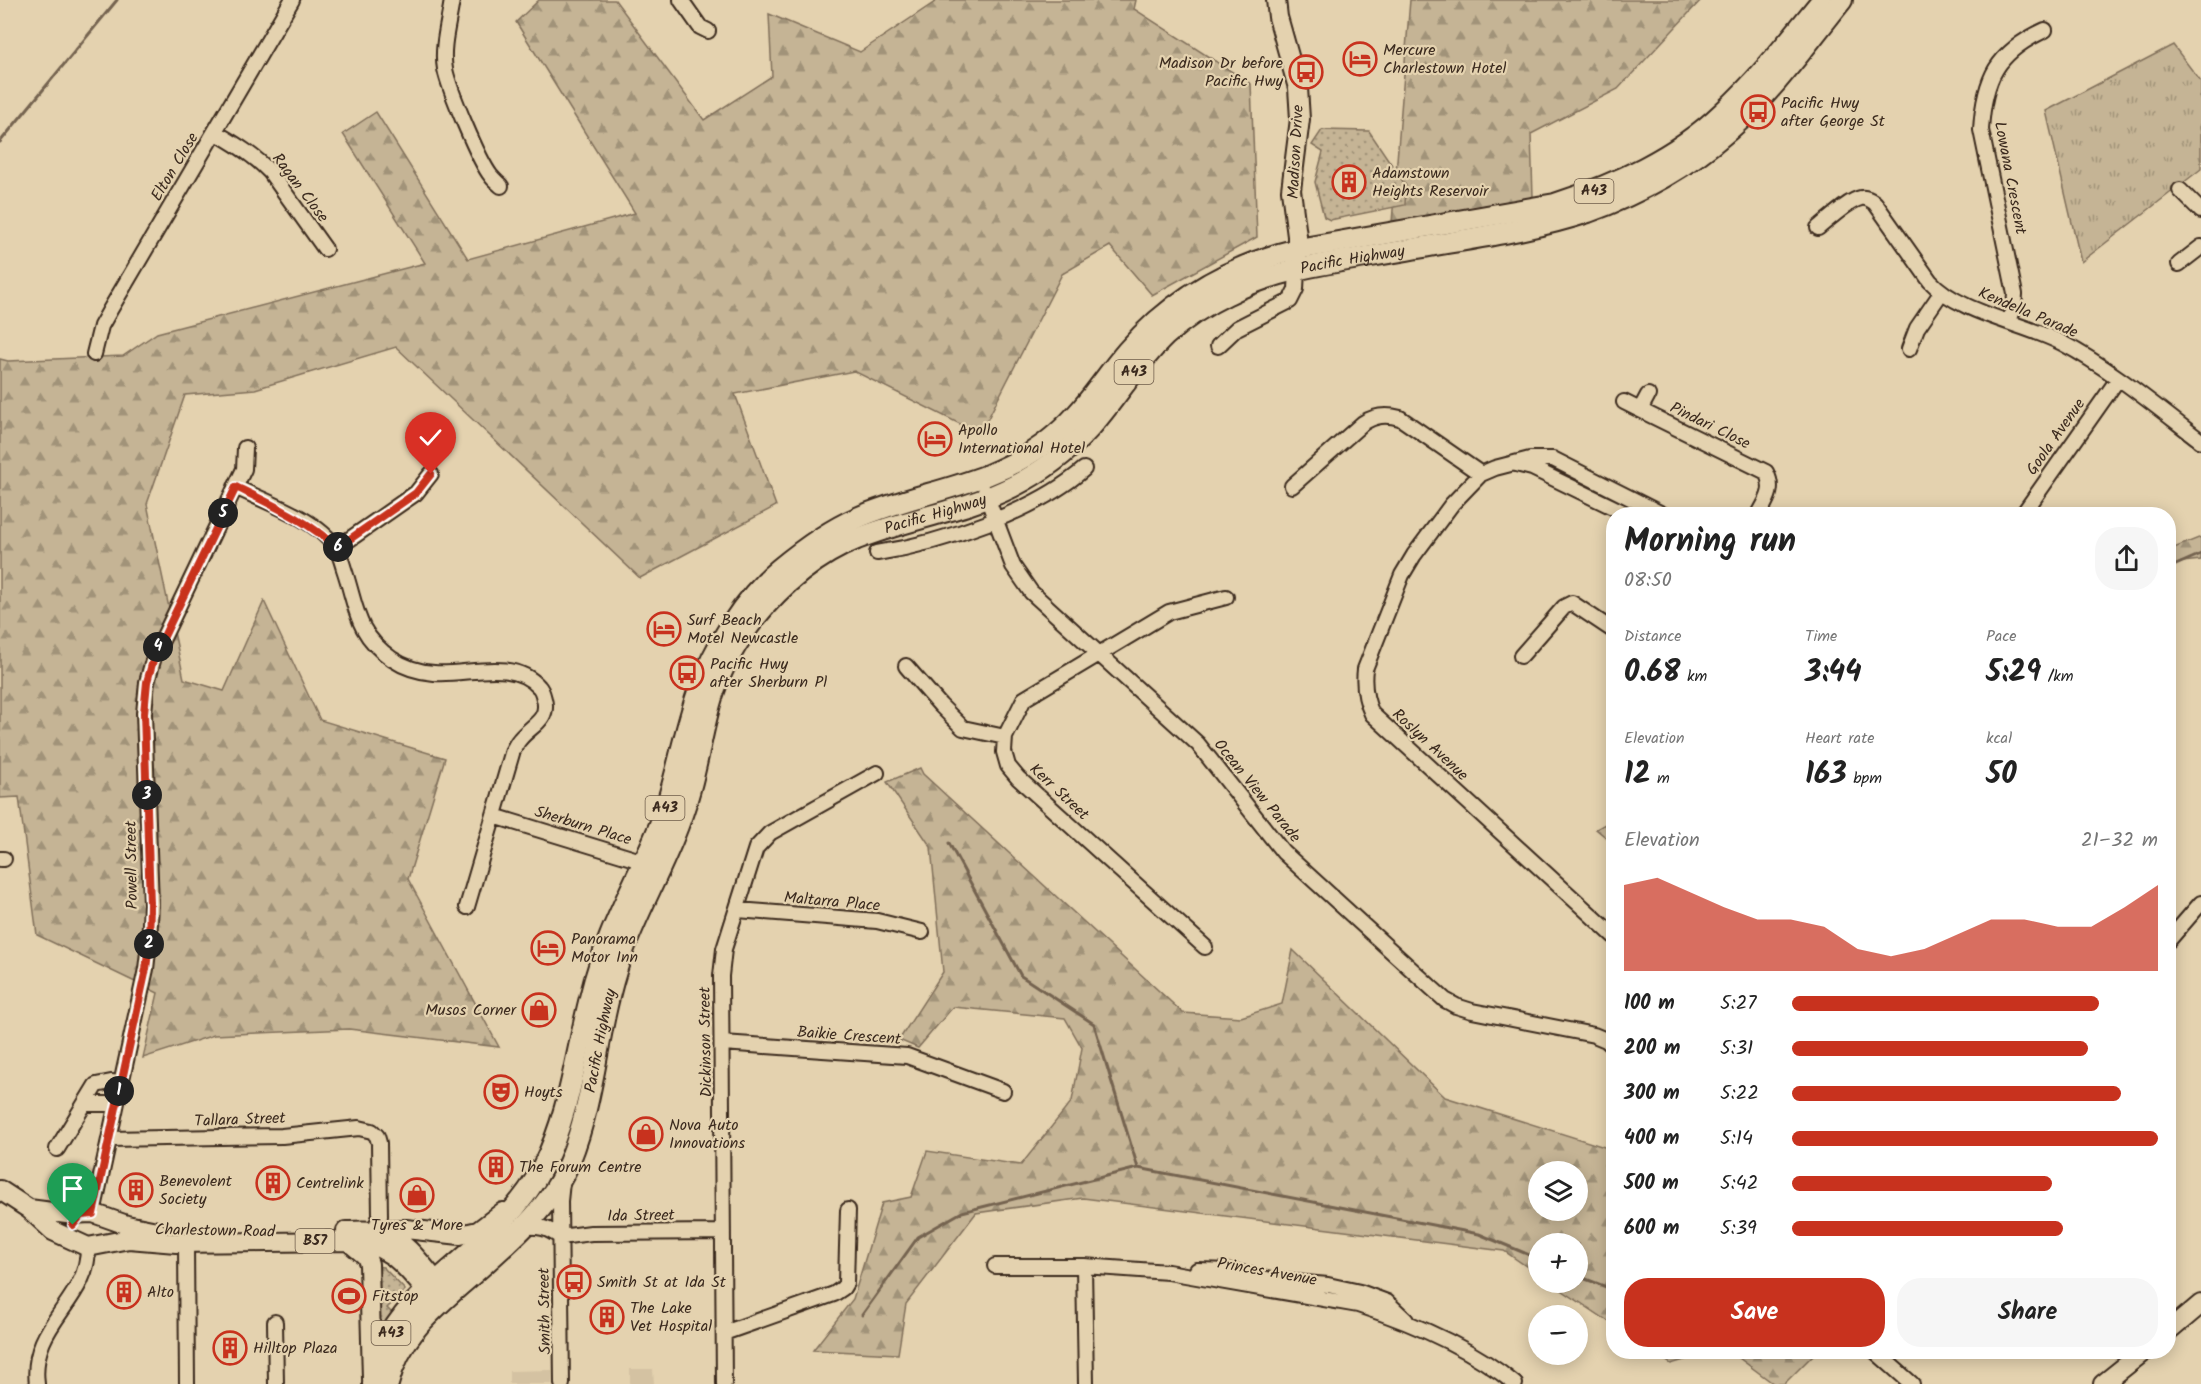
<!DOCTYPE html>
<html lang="en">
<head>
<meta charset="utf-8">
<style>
  :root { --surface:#fff; --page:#f6f6f6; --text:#222; --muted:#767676; --accent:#c8321e }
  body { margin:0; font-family:Kalam,sans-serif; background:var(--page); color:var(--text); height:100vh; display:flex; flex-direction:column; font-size:22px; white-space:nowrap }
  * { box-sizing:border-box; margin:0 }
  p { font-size:20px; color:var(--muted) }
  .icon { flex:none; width:33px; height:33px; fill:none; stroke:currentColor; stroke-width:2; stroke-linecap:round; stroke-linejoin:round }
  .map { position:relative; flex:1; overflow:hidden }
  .sheet { position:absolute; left:1606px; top:507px; width:570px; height:852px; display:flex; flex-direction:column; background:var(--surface); border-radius:24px; box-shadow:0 3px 15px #0003 }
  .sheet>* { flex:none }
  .tools { position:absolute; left:1528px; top:1161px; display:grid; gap:12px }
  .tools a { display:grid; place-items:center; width:60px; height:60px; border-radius:50%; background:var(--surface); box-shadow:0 3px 15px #0003; font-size:30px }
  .pin { position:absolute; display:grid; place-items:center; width:51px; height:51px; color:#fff; margin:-62px -26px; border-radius:50% 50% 50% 0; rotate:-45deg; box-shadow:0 0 6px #0007 }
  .pin .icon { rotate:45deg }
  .km { position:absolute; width:30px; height:30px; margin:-15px; border-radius:50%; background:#222; color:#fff; font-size:16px; line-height:30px; text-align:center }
  .round { display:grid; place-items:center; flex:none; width:63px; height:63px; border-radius:24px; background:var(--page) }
  .summary { display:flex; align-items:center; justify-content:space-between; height:102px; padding:0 18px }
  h1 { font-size:33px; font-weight:700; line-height:45px }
  .figures { display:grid; grid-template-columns:repeat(3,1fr); gap:9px; height:102px; padding:6px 18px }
  .figures div { display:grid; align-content:center }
  .figures b { font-size:30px; font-weight:700 }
  .figures small { font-size:16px; font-weight:400 }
  .figures p { font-size:16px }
  .chart { height:168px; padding:12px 18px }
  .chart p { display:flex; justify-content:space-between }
  .chart svg { width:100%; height:108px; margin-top:6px; fill:var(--accent); opacity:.7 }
  .action { display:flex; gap:12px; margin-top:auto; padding:12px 18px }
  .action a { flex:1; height:69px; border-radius:24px; background:var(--accent); color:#fff; font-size:24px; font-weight:700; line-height:69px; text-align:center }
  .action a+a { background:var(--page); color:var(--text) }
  ul { padding:0 18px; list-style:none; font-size:20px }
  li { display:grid; grid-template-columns:96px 72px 1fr; align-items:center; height:45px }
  li i { height:15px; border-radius:8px; background:var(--accent) }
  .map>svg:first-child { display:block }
  .built { fill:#d4c2a2 }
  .grass { fill:url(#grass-tufts); stroke:#806f5a; stroke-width:1.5 }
  .forest { fill:url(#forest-firs); stroke:#806f5a; stroke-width:1.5; fill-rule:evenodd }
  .park { fill:url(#park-dots); stroke:#806f5a; stroke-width:1.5 }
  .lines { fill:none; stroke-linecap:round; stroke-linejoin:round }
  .stream { stroke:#746350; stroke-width:3 }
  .minor-casing { stroke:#3b2a1e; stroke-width:18 }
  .major-casing { stroke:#3b2a1e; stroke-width:22 }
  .highway-casing { stroke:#3b2a1e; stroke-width:24 }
  .minor { stroke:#e4d2af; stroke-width:14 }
  .major { stroke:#e4d2af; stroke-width:18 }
  .highway { stroke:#e4d2af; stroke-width:20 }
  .route-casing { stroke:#fff; stroke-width:12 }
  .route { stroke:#c8321e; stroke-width:8 }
  .labels { text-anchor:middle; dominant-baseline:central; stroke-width:4.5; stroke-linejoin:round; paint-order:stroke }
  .shield { fill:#e4d2af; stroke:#6e5c4a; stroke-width:1.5 }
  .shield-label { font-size:15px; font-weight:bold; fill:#3b2a1e }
  .poi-label { font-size:16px; fill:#3b2a1e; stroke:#e4d2af; text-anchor:start }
  .street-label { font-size:16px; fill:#3b2a1e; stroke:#e4d2af }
</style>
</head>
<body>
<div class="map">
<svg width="2201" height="1384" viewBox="0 0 2201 1384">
  <defs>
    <pattern id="grass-tufts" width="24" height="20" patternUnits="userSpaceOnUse" patternTransform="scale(1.5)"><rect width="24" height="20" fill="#c5b495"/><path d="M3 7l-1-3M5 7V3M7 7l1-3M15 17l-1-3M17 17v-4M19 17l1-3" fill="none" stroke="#a19379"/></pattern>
    <pattern id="forest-firs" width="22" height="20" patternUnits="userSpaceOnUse" patternTransform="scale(1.5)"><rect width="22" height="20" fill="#c5b495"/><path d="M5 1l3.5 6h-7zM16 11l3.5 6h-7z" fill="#a19379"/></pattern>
    <pattern id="park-dots" width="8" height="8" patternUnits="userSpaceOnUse" patternTransform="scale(1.5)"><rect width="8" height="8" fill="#c5b495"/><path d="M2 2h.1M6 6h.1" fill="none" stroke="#a19379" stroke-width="1.8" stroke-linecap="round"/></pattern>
  </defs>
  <rect width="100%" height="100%" fill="#e4d2af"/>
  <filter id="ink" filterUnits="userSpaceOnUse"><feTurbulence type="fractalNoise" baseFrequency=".0167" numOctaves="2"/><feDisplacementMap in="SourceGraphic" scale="12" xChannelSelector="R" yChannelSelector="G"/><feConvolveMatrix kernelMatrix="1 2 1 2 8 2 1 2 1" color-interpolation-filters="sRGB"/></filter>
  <g filter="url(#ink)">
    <path class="built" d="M630 1369H653L654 1384H630Z
      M552 1370V1384H509V1371Z"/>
    <path class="grass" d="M2173 45 2201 82V169L2081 262 2046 111Z"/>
    <path class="forest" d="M539 0H615L704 120 772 76 769 14 860 52 938 0H1136L1134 9 1251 84 1257 237 1152 295 1110 246 1062 274 980 434 854 371 735 394 776 506 640 578 396 347 255 389 185 395 147 504 184 679 224 691 264 601 320 720 445 758 408 879 499 1047 349 1029 214 1035 143 1058 158 993 37 935 19 797 0 798V359L8 361 123 356 157 333 425 263 343 134 376 112 468 259 635 213 516 22Z
      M1410 0H1701L1618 89 1531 134 1533 197 1392 222Z
      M2201 537V560L2182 562 2169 568V550Z
      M920 768 923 774 1183 1013 1241 1017 1282 1004 1293 950 1445 1097 1614 1150V1325L1551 1283 1578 1282V1244H1539V1275L1504 1251 1083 1198 976 1213 906 1304 898 1354 813 1350 853 1299 882 1203 911 1197 927 1151 1021 1165 1072 1101 1082 1048 1065 1018 953 1007 918 1048 899 1040 943 972 931 847 887 782ZM1539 1172H1578V1210H1539Z
      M1653 1352H1711L1671 1364Z
      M1731 1352H1816L1784 1384H1774Z"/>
    <path class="park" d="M1322 130 1369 131 1406 186 1405 205 1330 220 1324 217 1315 182 1323 152 1312 145Z
      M1614 819V844L1596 829Z
      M374 1266 383 1267 405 1290 387 1308 393 1314 379 1332Z"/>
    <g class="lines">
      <path class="stream" d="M0 142 117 0
        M2169 568 2201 554
        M949 843 1021 976 1094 1024 1138 1168
        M1578 1276 1614 1290
        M862 1315 918 1237 962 1212 1138 1168 1479 1234 1539 1259"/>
      <g class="minor-casing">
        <path id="minor" d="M452 0C449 22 441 47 445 69 449 89 479 161 491 176 494 180 498 183 501 186
          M681 0 700 27 708 31
          M215 132C235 144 254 155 270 172L325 249
          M2180 190 2201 211
          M1818 228C1828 220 1849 200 1861 198 1866 197 1871 200 1875 203L1930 281C1959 313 2023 323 2062 343 2110 368 2158 408 2201 441
          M2179 264 2201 247
          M2009 321 2014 308 2015 294 1981 130C1984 78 1997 52 2045 30
          M1218 346 1237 328 1290 301 1296 289 1297 270
          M1909 349 1917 328 1941 293
          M94 354 101 326 110 310 292 0
          M1648 395 1640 410 1766 472C1775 489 1767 500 1759 514
          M1624 402 1640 410
          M1516 464 1532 468 1627 514
          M1292 486 1363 423C1375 415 1386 414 1400 418L1481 474
          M235 487C266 502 317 519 336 548 340 554 342 563 344 569 357 607 355 633 392 659 404 667 420 672 434 673 466 676 513 657 539 687 542 690 543 695 544 699 550 720 530 726 520 739 517 742 515 747 513 750L467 907
          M985 492 1013 566 1031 592 1198 744 1283 852 1445 1000 1456 1006 1472 1011 1594 1035 1606 1040 1614 1047
          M2023 514 2118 379
          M337 548 416 493 431 474
          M877 553C942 543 1035 512 1084 469
          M1521 656 1564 607 1572 603 1614 631
          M906 666 940 705 963 728 1005 737
          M494 816 651 864
          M0 859H4
          M738 910 877 921 922 932
          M1614 936 1372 714C1365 699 1363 686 1365 669L1402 575 1414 555 1452 504 1481 474 1495 468 1530 459H1553L1662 514
          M2169 940 2201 903
          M1205 947 1018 778 1008 766 1004 752 1005 737 1024 699 1169 612 1226 597
          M723 1043 907 1056 1003 1091
          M85 1104H116
          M109 1139 282 1136 359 1128 372 1131 377 1136 379 1143 380 1216 374 1231
          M57 1149 96 1085 111 1082 121 1083
          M93 1213 146 969 149 943 151 904 144 713 147 682 154 657 244 469 245 448
          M522 1227C539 1226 547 1227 560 1237
          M560 1237 591 1233 723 1232
          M186 1243 187 1384
          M995 1266H1084L1168 1272 1358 1305C1410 1322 1472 1348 1515 1384
          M1084 1266 1086 1384
          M1197 1270 1233 1271 1271 1280 1328 1285 1360 1292 1387 1302 1406 1320
          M275 1322 276 1384
          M724 1333 834 1294 843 1288 846 1283 848 1210
          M1876 1352 1912 1384
          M37 1384C29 1323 89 1302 88 1247
          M562 1384 560 1201 562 1182
          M724 1384 721 976 724 949 756 848 770 833 877 773"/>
      </g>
      <g class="major-casing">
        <path id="major" d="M1276 0 1278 17 1298 88 1300 119 1291 190 1297 236V261
          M0 1190 29 1209 53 1231 88 1247 129 1239 176 1243 348 1241C393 1243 407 1270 435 1301
          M29 1209 67 1214 93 1213 127 1225 157 1231
          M379 1230 406 1229 460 1235 478 1231 503 1212
          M346 1231C359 1231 372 1229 384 1233 407 1240 430 1276 446 1293
          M348 1241 366 1256 369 1264 372 1379
          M2169 1331 2201 1304
          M2103 1384 2143 1352"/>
      </g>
      <g class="highway-casing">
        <g id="highway">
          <path d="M373 1384C378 1361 385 1339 400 1320 412 1303 428 1289 444 1275 480 1244 521 1210 543 1166 570 1113 576 1051 591 994 605 935 636 883 659 827 676 784 682 737 698 692 713 649 743 599 779 569 802 550 829 530 857 518 921 490 985 488 1044 444 1082 416 1098 385 1127 351 1173 298 1231 265 1298 249L1555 204C1616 184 1675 158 1722 113 1759 79 1790 39 1822 0"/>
          <path id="s1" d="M388 1384C399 1338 430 1312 464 1282 503 1247 551 1210 570 1160 596 1096 597 1025 620 959 641 901 674 849 690 789 699 757 703 725 713 694 722 667 738 640 755 618 781 585 818 554 857 539 908 518 962 512 1012 487 1040 473 1068 452 1089 429 1116 399 1136 364 1165 336 1184 319 1205 305 1228 294 1283 266 1347 261 1407 250 1467 239 1530 231 1588 212 1639 194 1687 167 1728 131 1772 93 1806 45 1842 0"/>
        </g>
      </g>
      <use href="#minor" class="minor"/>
      <use href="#major" class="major"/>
      <use href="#highway" class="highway"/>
    </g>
  </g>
  <g class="lines" filter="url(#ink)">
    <g class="route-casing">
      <path id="route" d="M73 1225 81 1215 93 1214 146 969 149 944 150 904 144 713 147 682 154 657 236 487C272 505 307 520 337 548L416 493 431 474"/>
    </g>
    <use href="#route" class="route"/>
  </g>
  <defs>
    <g id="hotel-ring" transform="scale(1.725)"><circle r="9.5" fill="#e4d2af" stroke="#c8321e" stroke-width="1.5"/><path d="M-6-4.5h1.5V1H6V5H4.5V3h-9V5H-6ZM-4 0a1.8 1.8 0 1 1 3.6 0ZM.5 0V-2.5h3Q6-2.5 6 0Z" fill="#c8321e"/></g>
    <g id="bus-ring" transform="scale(1.725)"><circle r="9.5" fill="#e4d2af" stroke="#c8321e" stroke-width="1.5"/><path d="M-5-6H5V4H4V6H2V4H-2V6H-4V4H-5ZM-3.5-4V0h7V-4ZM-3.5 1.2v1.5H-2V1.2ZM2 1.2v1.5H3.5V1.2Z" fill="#c8321e"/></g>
    <g id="building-ring" transform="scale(1.725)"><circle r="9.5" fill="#e4d2af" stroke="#c8321e" stroke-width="1.5"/><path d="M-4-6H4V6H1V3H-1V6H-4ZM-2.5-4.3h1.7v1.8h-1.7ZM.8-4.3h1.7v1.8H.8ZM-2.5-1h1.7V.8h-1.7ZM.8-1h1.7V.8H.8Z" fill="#c8321e"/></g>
    <g id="shop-ring" transform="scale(1.725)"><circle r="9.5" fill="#e4d2af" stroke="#c8321e" stroke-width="1.5"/><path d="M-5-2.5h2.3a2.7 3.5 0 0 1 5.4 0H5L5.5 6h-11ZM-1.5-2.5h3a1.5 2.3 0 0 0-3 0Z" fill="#c8321e"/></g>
    <g id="theatre-ring" transform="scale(1.725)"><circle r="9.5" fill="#e4d2af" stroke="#c8321e" stroke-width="1.5"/><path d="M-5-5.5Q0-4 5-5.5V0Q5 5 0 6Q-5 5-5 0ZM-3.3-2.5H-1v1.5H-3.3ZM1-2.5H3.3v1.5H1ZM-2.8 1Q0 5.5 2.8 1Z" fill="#c8321e"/></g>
    <g id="stadium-ring" transform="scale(1.725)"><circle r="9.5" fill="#e4d2af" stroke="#c8321e" stroke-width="1.5"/><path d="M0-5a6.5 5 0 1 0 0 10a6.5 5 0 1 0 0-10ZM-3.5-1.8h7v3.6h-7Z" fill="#c8321e"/></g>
  </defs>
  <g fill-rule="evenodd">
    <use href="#hotel-ring" x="1360" y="59"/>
    <use href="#bus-ring" x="1306" y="72"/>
    <use href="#bus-ring" x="1758" y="112"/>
    <use href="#building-ring" x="1349" y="182"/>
    <use href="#hotel-ring" x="935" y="439"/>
    <use href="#hotel-ring" x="664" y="629"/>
    <use href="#bus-ring" x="687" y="673"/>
    <use href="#hotel-ring" x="548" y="948"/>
    <use href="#shop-ring" x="539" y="1010"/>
    <use href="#theatre-ring" x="501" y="1092"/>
    <use href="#shop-ring" x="646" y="1134"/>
    <use href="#building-ring" x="496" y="1167"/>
    <use href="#building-ring" x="273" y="1183"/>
    <use href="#building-ring" x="136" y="1190"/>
    <use href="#shop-ring" x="417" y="1195"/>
    <use href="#bus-ring" x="574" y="1282"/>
    <use href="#building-ring" x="124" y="1292"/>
    <use href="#stadium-ring" x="349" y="1296"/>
    <use href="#building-ring" x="607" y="1317"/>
    <use href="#building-ring" x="230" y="1348"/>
  </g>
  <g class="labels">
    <g class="shield">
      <rect x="1574.5" y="179" width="39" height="24" rx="4.5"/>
      <rect x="1114.5" y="360" width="39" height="24" rx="4.5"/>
      <rect x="645.5" y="796" width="39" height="24" rx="4.5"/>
      <rect x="295.5" y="1229" width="39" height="24" rx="4.5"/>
      <rect x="371.5" y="1321" width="39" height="24" rx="4.5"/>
    </g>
    <g class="shield-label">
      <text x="1594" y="191">A43</text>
      <text x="1134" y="372">A43</text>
      <text x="665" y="808">A43</text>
      <text x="315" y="1241">B57</text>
      <text x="391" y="1333">A43</text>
    </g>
    <g class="poi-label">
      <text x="1383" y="50">Mercure<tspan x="1383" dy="18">Charlestown Hotel</tspan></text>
      <text x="1283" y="63" text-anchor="end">Madison Dr before<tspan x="1283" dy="18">Pacific Hwy</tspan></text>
      <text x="1781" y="103">Pacific Hwy<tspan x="1781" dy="18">after George St</tspan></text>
      <text x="1372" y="173">Adamstown<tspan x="1372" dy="18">Heights Reservoir</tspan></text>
      <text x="958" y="430">Apollo<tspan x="958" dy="18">International Hotel</tspan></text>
      <text x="687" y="620">Surf Beach<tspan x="687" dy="18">Motel Newcastle</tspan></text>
      <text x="710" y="664">Pacific Hwy<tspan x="710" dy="18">after Sherburn Pl</tspan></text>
      <text x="571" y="939">Panorama<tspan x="571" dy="18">Motor Inn</tspan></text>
      <text x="516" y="1010" text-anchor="end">Musos Corner</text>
      <text x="524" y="1092">Hoyts</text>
      <text x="669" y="1125">Nova Auto<tspan x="669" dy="18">Innovations</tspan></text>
      <text x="519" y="1167">The Forum Centre</text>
      <text x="159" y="1181">Benevolent<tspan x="159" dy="18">Society</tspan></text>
      <text x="296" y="1183">Centrelink</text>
      <text x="417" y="1225" text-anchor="middle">Tyres &amp; More</text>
      <text x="597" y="1282">Smith St at Ida St</text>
      <text x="147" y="1292">Alto</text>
      <text x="372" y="1296">Fitstop</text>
      <text x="630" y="1308">The Lake<tspan x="630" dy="18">Vet Hospital</tspan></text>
      <text x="253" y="1348">Hilltop Plaza</text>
    </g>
    <g class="street-label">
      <text transform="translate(1296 152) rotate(-87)">Madison Drive</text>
      <text transform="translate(175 167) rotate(-59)">Elton Close</text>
      <text transform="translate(2010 178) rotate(79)">Lowana Crescent</text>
      <text transform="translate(300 188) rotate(53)">Ragan Close</text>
      <text stroke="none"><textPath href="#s1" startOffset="1586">Pacific Highway</textPath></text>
      <text transform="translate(2028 313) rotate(23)">Kendella Parade</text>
      <text transform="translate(1710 426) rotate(26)">Pindari Close</text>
      <text transform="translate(2056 437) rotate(-55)">Goola Avenue</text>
      <text stroke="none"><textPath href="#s1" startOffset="1082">Pacific Highway</textPath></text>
      <text transform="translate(1430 745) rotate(43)">Roslyn Avenue</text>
      <text transform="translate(1257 791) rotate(51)">Ocean View Parade</text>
      <text transform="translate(1059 792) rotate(43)">Kerr Street</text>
      <text transform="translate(583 826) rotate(17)">Sherburn Place</text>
      <text transform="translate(132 865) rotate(-91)">Powell Street</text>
      <text transform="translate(832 902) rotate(5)">Maltarra Place</text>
      <text transform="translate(849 1036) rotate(4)">Baikie Crescent</text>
      <text stroke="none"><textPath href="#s1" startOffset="416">Pacific Highway</textPath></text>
      <text transform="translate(706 1042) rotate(-91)">Dickinson Street</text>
      <text transform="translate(240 1120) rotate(-2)">Tallara Street</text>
      <text transform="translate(641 1216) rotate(-1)">Ida Street</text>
      <text transform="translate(215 1231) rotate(1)">Charlestown Road</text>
      <text transform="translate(1267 1272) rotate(10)">Princes Avenue</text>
      <text transform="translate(545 1311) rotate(-91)">Smith Street</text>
    </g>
  </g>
</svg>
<div class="tools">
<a><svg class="icon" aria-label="layers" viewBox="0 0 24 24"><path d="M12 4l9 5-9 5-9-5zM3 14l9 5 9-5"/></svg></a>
<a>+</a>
<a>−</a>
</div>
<div class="pin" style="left:73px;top:1225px;background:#1e9e55"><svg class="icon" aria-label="arrive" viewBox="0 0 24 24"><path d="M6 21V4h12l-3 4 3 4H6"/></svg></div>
<div class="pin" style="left:431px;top:474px;background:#d93025"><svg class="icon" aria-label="check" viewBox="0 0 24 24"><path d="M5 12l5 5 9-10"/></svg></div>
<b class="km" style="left:119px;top:1091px">1</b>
<b class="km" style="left:149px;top:944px">2</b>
<b class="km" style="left:147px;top:795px">3</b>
<b class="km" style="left:158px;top:647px">4</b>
<b class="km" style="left:223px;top:513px">5</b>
<b class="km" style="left:338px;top:547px">6</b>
<section class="sheet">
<div class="summary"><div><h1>Morning run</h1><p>08:50</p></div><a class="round"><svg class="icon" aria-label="share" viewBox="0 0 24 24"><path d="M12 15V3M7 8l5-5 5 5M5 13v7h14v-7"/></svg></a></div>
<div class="figures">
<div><p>Distance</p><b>0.68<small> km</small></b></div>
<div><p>Time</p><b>3:44</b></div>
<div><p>Pace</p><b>5:29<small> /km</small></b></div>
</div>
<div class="figures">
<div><p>Elevation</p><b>12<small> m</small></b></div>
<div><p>Heart rate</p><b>163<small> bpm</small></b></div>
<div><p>kcal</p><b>50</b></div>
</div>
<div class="chart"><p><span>Elevation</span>21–32 m</p>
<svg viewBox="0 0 160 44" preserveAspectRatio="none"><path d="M0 44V9L10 6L20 12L30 18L40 23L50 23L60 26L70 35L80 38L90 35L100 29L110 23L120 23L130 26L140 26L150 18L160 9V44z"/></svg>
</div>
<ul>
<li><b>100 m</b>5:27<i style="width:84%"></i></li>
<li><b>200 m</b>5:31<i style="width:81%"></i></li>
<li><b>300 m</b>5:22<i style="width:90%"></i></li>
<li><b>400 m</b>5:14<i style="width:100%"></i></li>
<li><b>500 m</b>5:42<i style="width:71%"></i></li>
<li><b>600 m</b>5:39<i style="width:74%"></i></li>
</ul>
<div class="action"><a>Save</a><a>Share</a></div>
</section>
</div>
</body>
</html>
